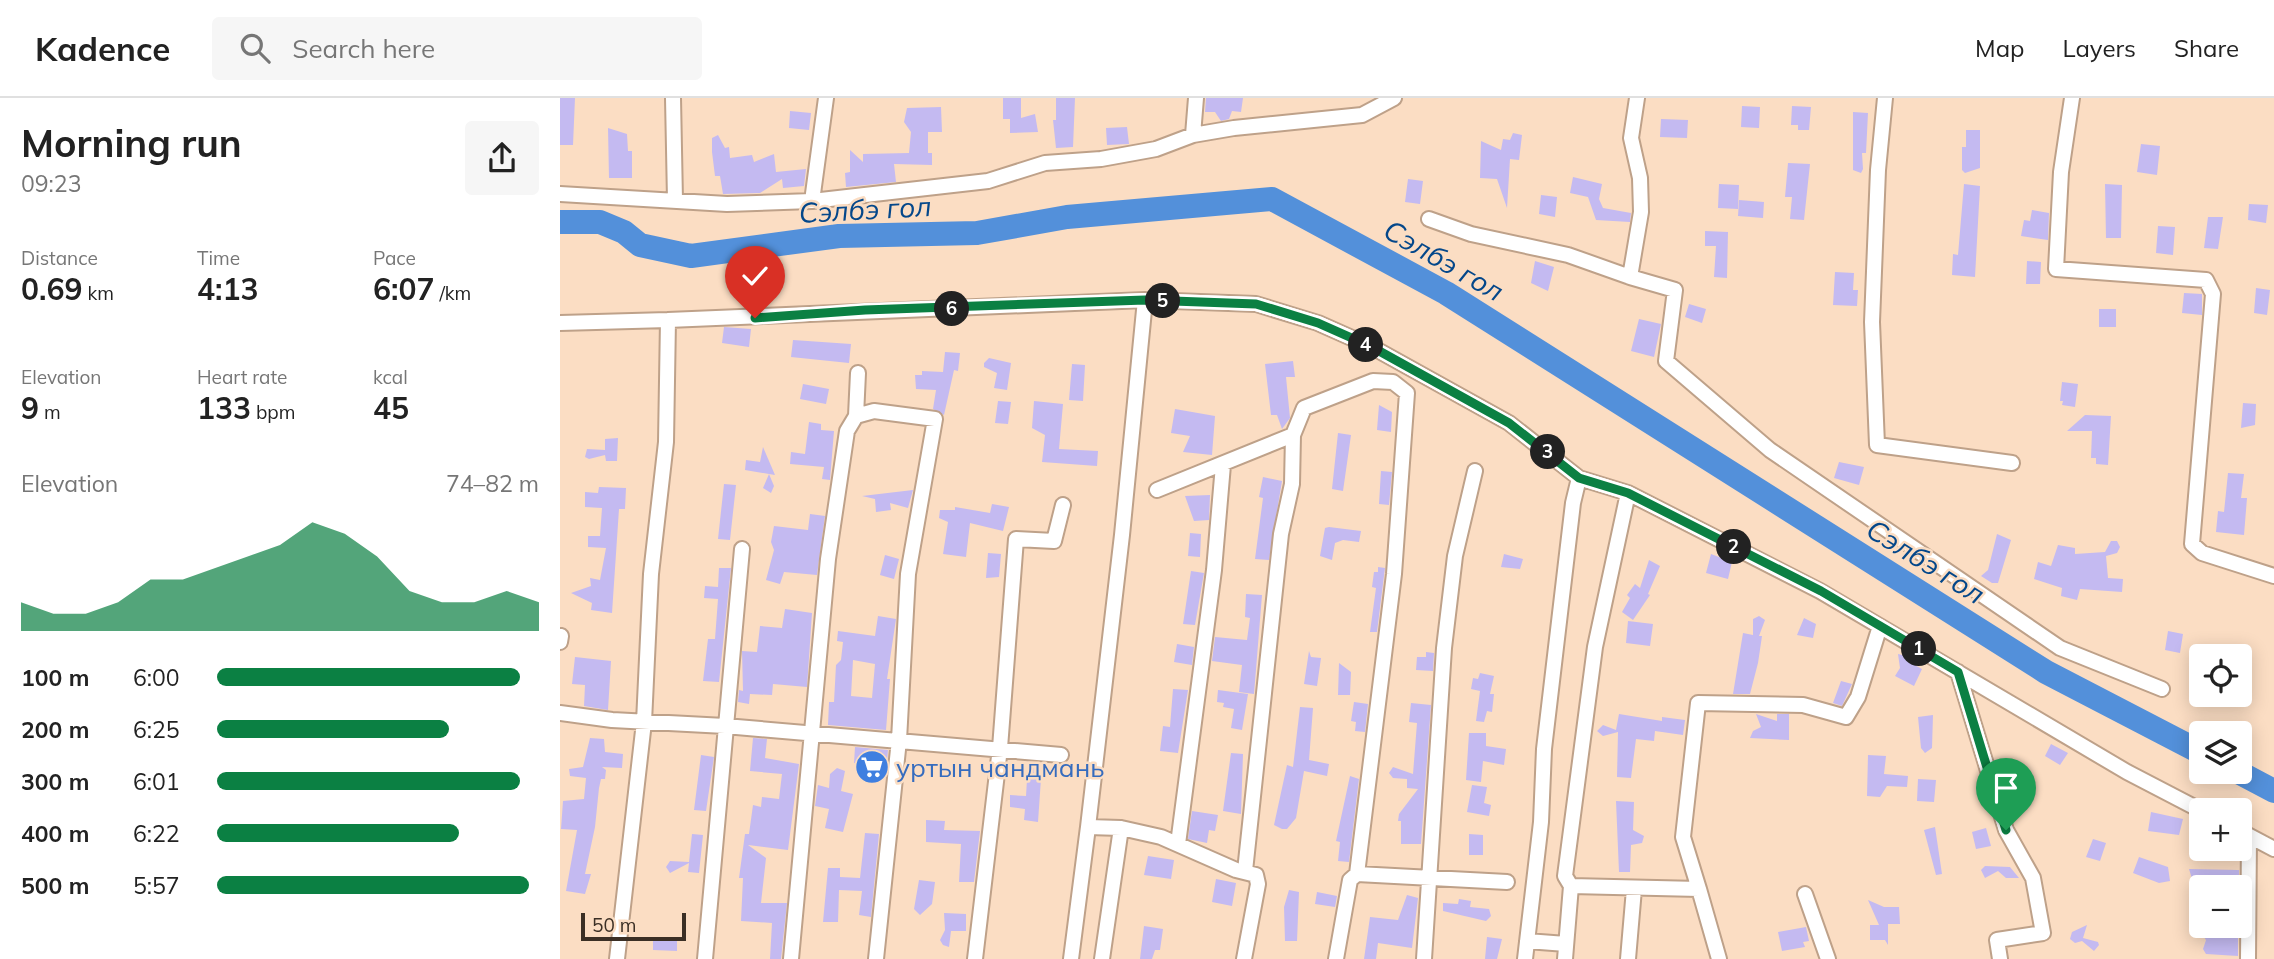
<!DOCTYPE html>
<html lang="en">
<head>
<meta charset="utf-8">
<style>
  :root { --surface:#fff; --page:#f6f6f6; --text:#222; --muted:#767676; --line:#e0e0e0; --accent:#0b8043 }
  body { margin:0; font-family:Mulish,sans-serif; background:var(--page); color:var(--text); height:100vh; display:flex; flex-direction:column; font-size:26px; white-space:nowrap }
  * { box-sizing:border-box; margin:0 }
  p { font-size:23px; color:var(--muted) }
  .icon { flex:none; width:38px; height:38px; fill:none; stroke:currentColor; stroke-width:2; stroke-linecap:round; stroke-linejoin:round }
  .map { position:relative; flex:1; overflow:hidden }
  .side { display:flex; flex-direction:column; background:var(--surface); width:560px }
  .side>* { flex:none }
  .buttons { position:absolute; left:1629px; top:546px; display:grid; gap:14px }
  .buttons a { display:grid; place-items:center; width:63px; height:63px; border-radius:7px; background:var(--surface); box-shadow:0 4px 18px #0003; font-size:35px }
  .scale { position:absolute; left:21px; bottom:18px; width:105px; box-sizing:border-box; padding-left:7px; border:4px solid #3b2f25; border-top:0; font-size:19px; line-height:24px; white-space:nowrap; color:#3b2f25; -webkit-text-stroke:5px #fbddc3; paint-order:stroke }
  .pin { position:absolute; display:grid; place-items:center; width:60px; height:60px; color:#fff; margin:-72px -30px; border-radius:50% 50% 50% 0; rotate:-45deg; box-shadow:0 0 7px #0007 }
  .pin .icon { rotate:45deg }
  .km { position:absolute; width:35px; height:35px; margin:-18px; border-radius:50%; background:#222; color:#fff; font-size:19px; line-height:35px; text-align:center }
  .round { display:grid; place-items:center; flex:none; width:74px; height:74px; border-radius:7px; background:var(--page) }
  .overview { display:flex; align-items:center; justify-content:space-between; height:119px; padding:0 21px }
  h1 { font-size:38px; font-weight:700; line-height:52px }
  .figures { display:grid; grid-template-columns:repeat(3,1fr); gap:10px; height:119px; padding:7px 21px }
  .figures div { display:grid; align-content:center }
  .figures b { font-size:30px; font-weight:700 }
  .figures small { font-size:19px; font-weight:400 }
  .figures p { font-size:19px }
  .chart { height:196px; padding:14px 21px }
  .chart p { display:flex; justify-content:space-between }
  .chart svg { width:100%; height:126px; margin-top:7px; fill:var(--accent); opacity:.7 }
  ul { padding:0 21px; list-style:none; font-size:23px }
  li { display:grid; grid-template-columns:112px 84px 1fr; align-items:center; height:52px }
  li i { height:18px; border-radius:9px; background:var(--accent) }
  header { display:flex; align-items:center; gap:42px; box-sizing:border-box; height:98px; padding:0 35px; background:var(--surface); border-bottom:2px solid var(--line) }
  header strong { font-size:33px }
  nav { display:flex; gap:38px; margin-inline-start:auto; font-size:24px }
  .search { width:490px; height:63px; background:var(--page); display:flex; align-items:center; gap:18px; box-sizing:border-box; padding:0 24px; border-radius:7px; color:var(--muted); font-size:26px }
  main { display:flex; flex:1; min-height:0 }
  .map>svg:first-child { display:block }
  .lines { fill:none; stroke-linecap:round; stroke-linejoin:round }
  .river { stroke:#5390da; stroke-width:24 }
  .building { fill:#c4baf1; fill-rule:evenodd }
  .minor-casing { stroke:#bea189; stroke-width:18 }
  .minor { stroke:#fff; stroke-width:14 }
  .route-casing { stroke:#fff; stroke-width:14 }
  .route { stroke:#0b8043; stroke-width:9 }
  .labels { text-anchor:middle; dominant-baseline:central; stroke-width:5; stroke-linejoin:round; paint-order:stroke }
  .shop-label { font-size:26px; fill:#366cbe; stroke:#fbddc3; text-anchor:start }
  .water-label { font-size:28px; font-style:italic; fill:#04478a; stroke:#fbddc3 }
</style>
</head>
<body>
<header>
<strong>Kadence</strong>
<div class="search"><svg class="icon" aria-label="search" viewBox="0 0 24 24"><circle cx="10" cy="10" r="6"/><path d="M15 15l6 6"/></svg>Search here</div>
<nav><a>Map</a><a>Layers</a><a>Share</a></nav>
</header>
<main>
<section class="side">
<div class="overview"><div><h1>Morning run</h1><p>09:23</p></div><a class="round"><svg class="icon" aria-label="share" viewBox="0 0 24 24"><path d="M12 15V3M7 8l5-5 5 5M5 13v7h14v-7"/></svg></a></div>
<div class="figures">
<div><p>Distance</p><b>0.69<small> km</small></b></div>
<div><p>Time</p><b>4:13</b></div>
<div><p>Pace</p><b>6:07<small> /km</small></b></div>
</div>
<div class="figures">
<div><p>Elevation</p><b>9<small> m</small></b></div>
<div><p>Heart rate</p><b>133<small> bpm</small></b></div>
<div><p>kcal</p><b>45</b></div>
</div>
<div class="chart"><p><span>Elevation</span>74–82 m</p>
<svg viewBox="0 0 160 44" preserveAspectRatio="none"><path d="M0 44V34L10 38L20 38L30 34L40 26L50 26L60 22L70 18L80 14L90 6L100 10L110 18L120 30L130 34L140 34L150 30L160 34V44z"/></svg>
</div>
<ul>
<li><b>100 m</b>6:00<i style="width:94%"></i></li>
<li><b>200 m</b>6:25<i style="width:72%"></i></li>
<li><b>300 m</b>6:01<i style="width:94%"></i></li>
<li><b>400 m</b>6:22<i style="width:75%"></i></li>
<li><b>500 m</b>5:57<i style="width:97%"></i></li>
</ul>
</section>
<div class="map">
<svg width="1714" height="861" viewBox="0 0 1714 861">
  <rect width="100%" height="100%" fill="#fbddc3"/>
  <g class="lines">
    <path class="river" d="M0 124H40L64 134 80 147 131 158 279 138 417 135 507 119 712 101 886 195 1486 574 1642 655
      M1678 674 1714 693"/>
  </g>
  <path class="building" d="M0 0H15L13 47H0Z
    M443 0H461V20L475 16 478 34 450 35V21H443Z
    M496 0H515L513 49 496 50 493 22H496Z
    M646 0H683L681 14 672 13 669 21 661 23 655 14H645Z
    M1182 8 1200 9 1199 30 1181 29Z
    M1232 8 1251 9 1249 32H1238V27H1231Z
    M381 9 382 34H368V55H372V67L334 66 336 84 286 89 285 75 290 74V52L303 64V56L349 55 351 34 344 24 347 10Z
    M230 13 251 15 249 32 229 30Z
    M1293 14 1308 15 1306 55H1302L1303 71 1301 75 1293 72Z
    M1101 21 1128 22 1127 40 1100 39Z
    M567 29 569 46 547 47 546 30Z
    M48 30 67 36 68 53H72V80H49Z
    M1406 32H1420V70L1405 75 1402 72V49H1406Z
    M953 35 962 37 959 62 950 61 947 110 937 81 920 80 921 43 941 52 943 41 950 42Z
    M158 37 165 50 169 49 170 60 192 57 194 64 214 56 216 74 246 71 244 88 223 90 222 81 200 95 163 96 160 78H155L152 54V40Z
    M1581 46 1600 48 1597 77 1577 74Z
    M1228 65 1250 66 1244 122 1230 121 1232 99H1225Z
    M1013 79 1042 86 1039 101 1043 110 1071 115 1070 124 1036 122 1028 99 1010 95Z
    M848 81 863 83 860 106 845 104Z
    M1159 86 1179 87 1178 111 1158 110Z
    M1404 86 1420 88 1415 179 1392 177 1393 156 1398 157Z
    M1545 86 1562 87 1561 140H1546Z
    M981 97 997 99 995 119 979 116Z
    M1179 102 1204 104 1203 120 1178 118Z
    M1689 106 1708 107 1706 125 1688 122Z
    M1472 112 1489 115 1488 142 1461 138 1464 122 1470 123Z
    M1648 119H1663L1658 151 1644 150Z
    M1598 128 1615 129 1613 157 1596 155Z
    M1145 133 1168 134 1167 180 1154 179 1156 148H1145Z
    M975 163 994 169 988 193 971 185Z
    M1467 163 1481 164 1480 186H1466Z
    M1275 174 1294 175 1293 192H1298L1297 208 1273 207Z
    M1696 190 1710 192 1707 217 1694 215Z
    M1624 195 1642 196V217L1622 215Z
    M1129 206 1146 211 1142 225 1125 219Z
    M1539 211H1556V229H1539Z
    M1079 221 1101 226 1094 259 1071 253Z
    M164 229 191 231 189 249 162 245Z
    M233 242 291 246 289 265 231 259Z
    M385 254 400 255 398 273 394 272 384 317 373 311 376 292 356 291 355 277H362V273L383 274Z
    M429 260 451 265 447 292 434 290 437 275 424 269V265Z
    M733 263 735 279H726L730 320 722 331 717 317H711L705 266Z
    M512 266 525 267 523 303 509 302Z
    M1502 284 1518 286 1515 309 1502 307 1503 303H1500Z
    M243 286 269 291 266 306 240 301Z
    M438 303 451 304 448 326 435 325Z
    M474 303 503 306 499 351 538 353 537 368 482 364 485 337 472 330Z
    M1683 305 1696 306 1695 327 1681 330Z
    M819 307 832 314 831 334 817 332Z
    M615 311 655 318 652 357 623 354 630 338 611 335Z
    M1525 317 1551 318 1548 367 1536 366V360H1531L1532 333H1507Z
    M249 324 261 326V332L274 333 270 382 262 381 264 369 230 366 231 354 245 356Z
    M778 335 791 337 783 393 772 391Z
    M58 340 57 363H46L45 357 29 361 25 359 27 351 45 352V341Z
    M203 349 215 377 209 376 214 388 211 395 203 390 209 376 185 372 186 362 200 364Z
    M1279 364 1304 369 1299 387 1274 380Z
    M821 373 832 374 829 407 819 406Z
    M1668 375 1684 376 1681 400H1687L1684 437 1656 434 1658 413 1664 414Z
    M703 379 722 383 709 462 695 461 703 400 699 399Z
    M164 386 176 387 170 442 158 441Z
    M39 389 66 390 65 411H59L52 515 31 512 32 505 11 495 31 488 30 480 40 482 46 450 28 449V438H40L42 410 25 409V394L38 395Z
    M353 392 348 410 330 405 331 412 316 414 315 401 302 398Z
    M650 397 649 422 634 423 625 398Z
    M432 406 449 409 443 433 410 425 406 459 383 456 388 424 379 420 380 412H395V409L430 415Z
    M250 416 265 418 257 477 224 474 220 486 206 482 214 452 211 444 214 428 248 432Z
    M769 429 801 433 799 444 783 442 775 445 772 462 760 458 765 430Z
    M630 435 641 436 640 459 628 458Z
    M1437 436 1451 442 1438 485H1432L1421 478 1428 472Z
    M1551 443H1557L1560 449 1557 455 1546 458 1548 480 1563 481 1562 494 1520 491 1517 502 1501 498 1502 490 1474 481 1478 464 1491 468 1498 447 1515 450V456L1545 454Z
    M428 455 441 456 439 479 426 480Z
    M944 456 963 461 960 471 941 469Z
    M1151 456 1172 464 1168 481 1146 475Z
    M325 457 339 461 334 481 320 477Z
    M1089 462 1100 468 1088 496 1090 497 1073 522 1062 514 1070 500 1067 497 1075 486 1080 490Z
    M818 469 825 470 817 534H810L816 490 812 489 814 474H818Z
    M159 470H171L159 584 143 583 148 541H155L158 501 144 500 145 488 158 489Z
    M631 473 644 475 635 527 623 526Z
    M686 496 702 497 694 596 679 594 682 567 652 563 655 539 687 542 690 520 685 519Z
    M225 511 252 515 247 589 213 586 212 597 190 596 189 606 178 604 179 592 183 593 182 553 197 554 200 528 222 530Z
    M318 518 336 521 327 581H330L326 632 268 627 269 604H274L276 567 281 562 283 544 277 543 278 533 315 538ZM293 562 315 566 312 600 291 598Z
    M1199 518 1205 522 1199 538H1202L1198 565 1190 596H1173L1183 535 1193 537V521Z
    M1244 520 1256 526 1253 540 1237 537Z
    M1068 523 1093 526 1090 548 1066 545Z
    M1608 533 1623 536 1620 555 1605 552Z
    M617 546 634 549 632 567 614 564Z
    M749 553 751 559 761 560 757 588 744 586Z
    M866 554 874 555 873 573 856 572 857 559H866Z
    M1338 556 1347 558 1349 564 1362 571 1354 588 1335 578 1340 570Z
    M15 559 51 563 48 612 24 608 25 587 12 586Z
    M779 565 791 574 790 597H778Z
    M920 575 934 578 930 596H934L932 614 927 613 924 624 916 623 920 593 911 591 913 580 918 581Z
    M1281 583 1292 586 1282 608 1273 605Z
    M613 591 628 592 618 655 600 653 603 628 610 629Z
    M658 592 688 596 682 632 671 630 674 611 663 609 664 605 657 604Z
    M794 604 808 606 805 634 795 633 796 624 791 623Z
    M851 605 871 607 861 746H841V723H838L839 716 858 691 847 690V681L833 680 829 675 833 669 853 676 857 625 849 624Z
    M740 609 753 610 749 662 769 666 767 678 744 673 736 720 727 731H722L714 727 727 667 733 669Z
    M1059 616 1102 623V619L1125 622 1123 637 1095 633 1094 643 1076 641 1071 680 1057 679 1058 634 1043 638 1037 633 1043 627 1056 632Z
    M1196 616 1217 623V616H1229V642L1190 640 1193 633 1201 629Z
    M1373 617 1372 650 1365 655 1361 650 1358 619Z
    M909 635H926V648L946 651 944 667 923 663 921 684 906 682Z
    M30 640 44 641 45 654 63 656 62 670 42 669 46 672 45 681H41L39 690 35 729 25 776H31L25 796 6 793 17 732 1 731 3 703 24 701 26 680 10 678 9 671 23 669Z
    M193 640 207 641 205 660 239 666 228 752 188 747 206 760 201 805H227L221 861H210L212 825 181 823 183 780H179L185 736H189L193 707 201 709 202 699 219 701 222 676 190 673Z
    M1491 646 1508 655 1500 667 1485 658Z
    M295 649 328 652 326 675 313 674 314 667 294 665Z
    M671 655 683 656 681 716 663 713Z
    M141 657 154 659 146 713 134 712Z
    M1308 657 1326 658 1324 676 1348 678 1347 689 1327 688 1320 699 1307 698Z
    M468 665 482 666 478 724 464 722 465 711 450 709V697L466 698Z
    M277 670 285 673 281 693 293 696 283 734 265 730 269 711 255 708 258 687 269 690 270 676Z
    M790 678 799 681 789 764 778 763 780 744 776 743Z
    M1358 681 1376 682 1374 704 1357 703Z
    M912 687 927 689 924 705 931 707 929 718 907 714Z
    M1056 703 1074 704 1073 732 1084 738 1082 745 1071 747 1070 774H1059Z
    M632 713 658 717 655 733 649 732 647 745 628 741Z
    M1591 714 1623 721 1619 737 1588 733Z
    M366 722 385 723 384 732 420 733 414 784H399L401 746 366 744Z
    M1375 729 1382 776 1376 777 1364 732Z
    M1426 730 1431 748 1416 751 1412 734Z
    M305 735 319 736 311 819 299 817 302 793 279 792 278 824H263L268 770H280V779L300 780Z
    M132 736 143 737 139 775 128 774 129 765 110 775 106 769 110 763 129 764Z
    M909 736 923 737V757H909Z
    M1533 741 1546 745 1540 763 1526 759Z
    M588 758 614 762 611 781 584 777Z
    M1579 759 1608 769 1610 783 1599 785 1573 775Z
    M1425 768 1450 769 1459 780H1446L1438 773 1425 780 1421 772Z
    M1629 771 1679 772V783L1634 787Z
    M656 781 676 785 672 808 652 804Z
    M359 782 375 784 372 806 360 817 354 811Z
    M729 792 739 794 737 843H725L724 809Z
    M757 794 777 798 775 809 755 806Z
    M847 797 858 800 852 850 818 845 816 861H804L810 819 838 822Z
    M899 801 911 803 910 809 929 811 931 818 926 823 883 813V805L898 806Z
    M1308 802 1324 809H1339L1340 826H1328V847L1325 842H1310V827H1319Z
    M384 815 406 816V833H391L389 849 383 847 380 842 385 832Z
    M1527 827 1523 840 1538 844 1539 847 1534 853 1522 843 1515 845 1510 841 1512 834Z
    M584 828 603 831 600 852H595L592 861H580Z
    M1636 828H1678V858L1646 856 1643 851 1646 842Z
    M1246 829 1249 843 1243 844 1245 849 1222 853 1218 834Z
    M927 839 942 841 937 861H925Z
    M93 841 117 842V853L93 852Z"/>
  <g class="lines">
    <g class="minor-casing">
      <path id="minor" d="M113 0 115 102
        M1325 0 1318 72 1312 224 1317 347 1452 365
        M1512 0 1501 74 1496 171 1646 182 1653 196 1632 446 1642 455 1714 478
        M633 37 636 0
        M0 96 167 106 252 103 428 83 485 65 541 61 596 51 633 37 674 30 802 17 834 0
        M252 103 266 0
        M869 121 911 136 1008 157 1070 179 1081 114 1080 80 1071 40 1077 0
        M1070 179 1115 192 1106 263 1210 352 1500 550 1602 591
        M585 202 562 437 528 729 561 730 601 739 676 772 696 777 698 786 684 861
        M108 222 585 202 696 206 758 225 812 249 949 325 1019 380 1068 395 1260 493 1567 674 1642 713
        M0 225 108 222 106 344 91 476 84 624 57 861
        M296 318 314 313 375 321 348 476 339 642 316 861
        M597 392 733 337 744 310 813 283 833 284 847 295 834 476 797 776 790 782 776 861
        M0 544 1 538
        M1398 574 1446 732 1473 780 1483 835 1437 842 1440 861
        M0 615 52 622 165 628 501 657
        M1680 733 1714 751
        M618 746 654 472 663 367
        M685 773 721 436 732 386 733 337
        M797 776 947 784
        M1011 788 1139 791 1159 861
        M1139 791 1123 739 1138 605 1243 607 1286 619 1298 599 1320 528
        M1245 796 1268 861
        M967 843 1006 846
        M145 861 182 451
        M231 861 268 461 287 333 296 318 298 275
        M415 861 440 650 456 441 494 443 503 407
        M511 861 528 729
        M542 861 561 730
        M864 861 884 550 895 458 915 373
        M965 861 981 724 984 651 1013 405 1019 380
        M1005 861 1011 788 1005 778 1035 549 1068 395
        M1068 861 1074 791
        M1688 861 1689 738"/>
    </g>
    <use href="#minor" class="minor"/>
  </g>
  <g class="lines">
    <g class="route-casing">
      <path id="route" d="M195 220 305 212 585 202 696 206 758 225 812 249 949 325 1019 380 1068 395 1261 493 1398 574 1446 732"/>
    </g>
    <use href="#route" class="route"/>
  </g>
  <defs>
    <g id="supermarket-disc" transform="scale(1.75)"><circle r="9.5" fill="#3f7fe0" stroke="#fbddc3"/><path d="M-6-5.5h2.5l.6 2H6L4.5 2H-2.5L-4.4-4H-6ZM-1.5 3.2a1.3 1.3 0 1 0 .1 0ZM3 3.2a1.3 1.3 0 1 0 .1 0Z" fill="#fff"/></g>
  </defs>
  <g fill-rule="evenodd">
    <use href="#supermarket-disc" x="312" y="669"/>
  </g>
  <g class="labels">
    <g class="shop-label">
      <text x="336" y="669">уртын чандмань</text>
    </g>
    <g class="water-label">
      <text transform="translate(305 111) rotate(-3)">Сэлбэ гол</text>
      <text transform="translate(884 162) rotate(30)">Сэлбэ гол</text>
      <text transform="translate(1366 463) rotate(32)">Сэлбэ гол</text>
    </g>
  </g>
</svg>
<div class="buttons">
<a><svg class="icon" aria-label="locate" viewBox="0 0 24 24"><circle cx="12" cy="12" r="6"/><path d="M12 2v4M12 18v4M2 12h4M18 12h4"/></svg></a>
<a><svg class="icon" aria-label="layers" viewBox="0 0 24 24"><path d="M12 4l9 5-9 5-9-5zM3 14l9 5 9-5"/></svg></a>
<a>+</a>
<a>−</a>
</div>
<div class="scale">50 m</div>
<div class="pin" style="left:1446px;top:732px;background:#1e9e55"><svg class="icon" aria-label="arrive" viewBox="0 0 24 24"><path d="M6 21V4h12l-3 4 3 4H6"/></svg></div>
<div class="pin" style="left:195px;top:220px;background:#d93025"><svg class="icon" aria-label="check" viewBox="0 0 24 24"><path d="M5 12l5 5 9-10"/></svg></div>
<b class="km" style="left:1359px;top:551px">1</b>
<b class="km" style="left:1174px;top:449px">2</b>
<b class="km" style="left:988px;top:354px">3</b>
<b class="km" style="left:806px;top:247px">4</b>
<b class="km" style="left:603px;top:203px">5</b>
<b class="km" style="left:392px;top:211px">6</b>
</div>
</main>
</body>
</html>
